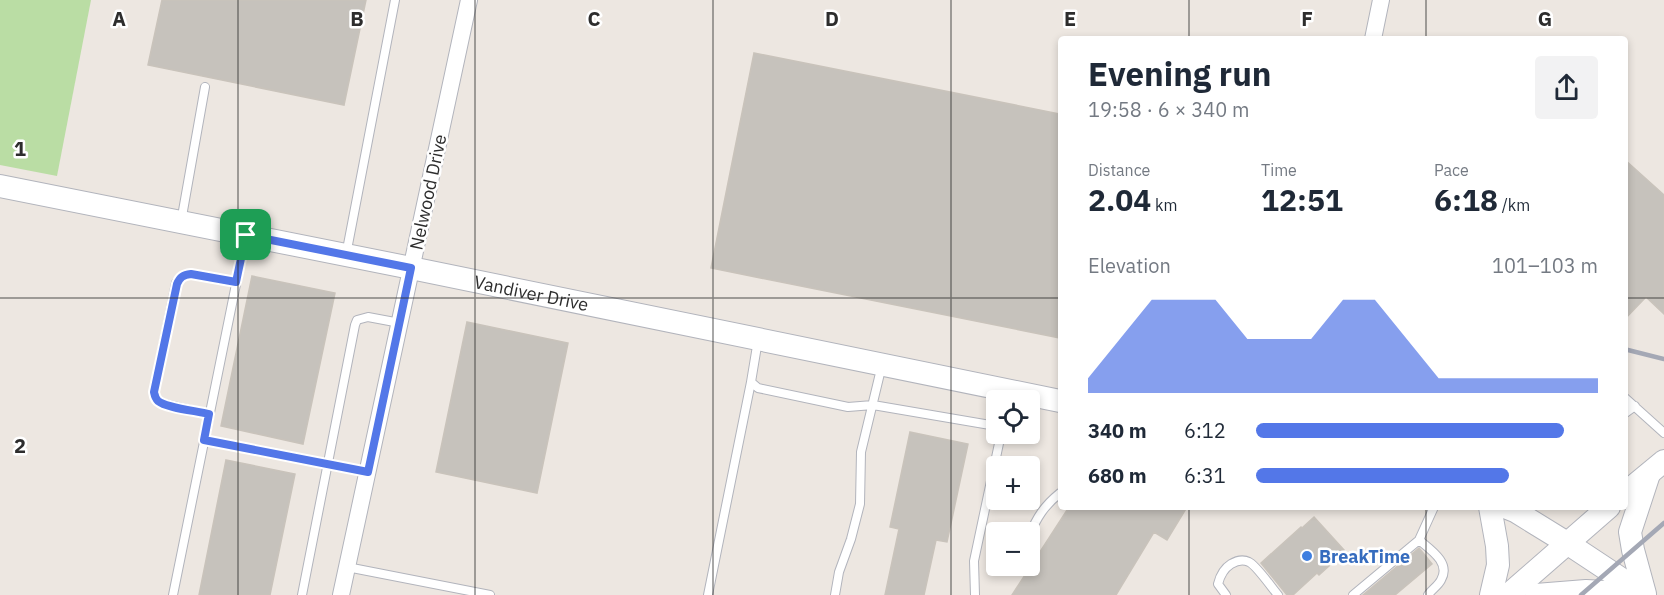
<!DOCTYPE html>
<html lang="en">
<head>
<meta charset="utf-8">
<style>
  :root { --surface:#fff; --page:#f2f2f3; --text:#1f2937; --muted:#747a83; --accent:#5377e8 }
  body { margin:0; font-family:"IBM Plex Sans",sans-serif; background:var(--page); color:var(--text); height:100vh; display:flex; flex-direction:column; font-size:22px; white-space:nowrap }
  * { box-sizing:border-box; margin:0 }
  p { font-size:20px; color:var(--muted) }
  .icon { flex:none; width:33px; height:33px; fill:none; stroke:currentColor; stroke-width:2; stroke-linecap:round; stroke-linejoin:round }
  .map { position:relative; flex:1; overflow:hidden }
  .details { position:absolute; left:1058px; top:36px; width:570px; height:474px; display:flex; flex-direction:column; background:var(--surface); border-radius:6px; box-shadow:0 3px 9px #0003 }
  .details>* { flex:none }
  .fabs { position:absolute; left:986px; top:390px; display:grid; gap:12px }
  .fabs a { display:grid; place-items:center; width:54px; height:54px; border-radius:6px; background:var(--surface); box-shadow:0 3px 9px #0003; font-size:30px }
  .pin { position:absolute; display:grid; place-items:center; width:51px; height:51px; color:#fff; margin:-26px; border-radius:12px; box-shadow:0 3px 9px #0006 }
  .round { display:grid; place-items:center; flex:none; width:63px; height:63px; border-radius:6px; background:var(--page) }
  .overview { display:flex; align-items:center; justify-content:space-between; height:102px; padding:0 30px }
  h1 { font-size:33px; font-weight:700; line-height:45px }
  .stats { display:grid; grid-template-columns:repeat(3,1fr); gap:9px; height:102px; padding:6px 30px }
  .stats div { display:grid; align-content:center }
  .stats b { font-size:30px; font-weight:700 }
  .stats small { font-size:16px; font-weight:400 }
  .stats p { font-size:16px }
  .chart { height:168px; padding:12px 30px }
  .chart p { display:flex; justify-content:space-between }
  .chart svg { width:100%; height:108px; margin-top:6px; fill:var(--accent); opacity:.7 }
  ul { padding:0 30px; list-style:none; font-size:20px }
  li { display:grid; grid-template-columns:96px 72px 1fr; align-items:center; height:45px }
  li i { height:15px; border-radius:8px; background:var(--accent) }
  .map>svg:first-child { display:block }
  .green { fill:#badda4 }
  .building { fill:#c6c2bc; stroke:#c9c3bb; stroke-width:1.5 }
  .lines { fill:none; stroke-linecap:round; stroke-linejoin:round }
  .service-casing { stroke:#b2b4bc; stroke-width:10 }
  .minor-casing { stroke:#b2b4bc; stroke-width:18 }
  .secondary-casing { stroke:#b2b4bc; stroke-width:24 }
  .service { stroke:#fff; stroke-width:8 }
  .minor { stroke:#fff; stroke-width:16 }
  .secondary { stroke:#fff; stroke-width:22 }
  .rail { stroke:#a4a8b5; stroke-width:4.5 }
  .route-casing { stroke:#fff; stroke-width:12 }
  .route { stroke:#5377e8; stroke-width:8 }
  .grid { fill:none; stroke:#2d2d2d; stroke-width:1.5; stroke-opacity:0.55 }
  .shop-dot { fill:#3f7fe0; stroke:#fff; stroke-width:2 }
  .labels { text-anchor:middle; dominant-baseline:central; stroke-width:5; stroke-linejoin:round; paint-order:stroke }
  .street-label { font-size:18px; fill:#2d2d2d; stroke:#fff }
  .shop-label { font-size:18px; font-weight:bold; fill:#366cbe; stroke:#fff; text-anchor:start }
  .grid-label { font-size:20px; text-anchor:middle; font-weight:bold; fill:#2d2d2d; stroke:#fff; stroke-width:5; stroke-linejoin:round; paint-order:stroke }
</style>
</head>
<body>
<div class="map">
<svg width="1664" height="595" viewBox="0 0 1664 595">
  <rect width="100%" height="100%" fill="#ede7e1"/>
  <path class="green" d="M0 0H91L57 176 0 165Z"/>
  <path class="building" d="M162 0H366L344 105 148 65Z
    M754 53 1060 114V338L711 268Z
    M1624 159 1664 195V314L1646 297 1624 320Z
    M252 276 335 293 303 444 221 426Z
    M467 322 568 343 537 493 436 472Z
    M910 432 968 444 947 542 936 540 924 595H885L899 529 890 527Z
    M226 460 295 474 270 595H199Z
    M1069 507H1187L1167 540 1154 532 1116 595H1012Z
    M1314 517 1344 550 1328 565 1329 566 1319 575 1317 573 1293 595H1287L1261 563 1301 527 1302 528Z
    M1419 548 1432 564 1395 595H1363Z"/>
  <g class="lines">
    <g class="service-casing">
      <path id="service" d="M181 222 205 87
        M346 255 395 0
        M758 340 751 382 758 388 848 407 873 405 996 426
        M1624 397 1664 433
        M209 414 161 403 155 398 154 392 176 283C180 277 183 275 191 274L236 282
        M1624 414 1635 406
        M204 440 368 472
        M1029 536C1037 517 1044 506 1060 493
        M1419 540C1431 550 1451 563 1441 580 1438 586 1432 589 1428 595
        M347 567 490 595
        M173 595 246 235
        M302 595 355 325 357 320 368 317 400 323
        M708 595 751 382
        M835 595 839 572 851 539 860 504 861 452 882 365
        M975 595 974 561 1001 434
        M1226 595 1218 584C1220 576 1223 569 1231 564 1236 561 1243 559 1249 562 1256 565 1272 588 1278 595
        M1353 595 1419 540 1434 507"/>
    </g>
    <g class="minor-casing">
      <path id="minor" d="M1373 39 1381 0
        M341 595 469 0"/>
    </g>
    <g class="secondary-casing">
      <g id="secondary">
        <path id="s1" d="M0 186 411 268 1060 401"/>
        <path d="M1624 494 1664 461"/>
        <path d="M1490 507 1497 546 1498 565 1491 595"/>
        <path d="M1505 507 1515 511 1567 543 1641 592"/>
        <path d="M1508 595 1609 507"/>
        <path d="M1536 595 1586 591 1645 594 1633 550 1630 532 1649 474"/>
      </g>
    </g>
    <use href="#service" class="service"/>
    <use href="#minor" class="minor"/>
    <use href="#secondary" class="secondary"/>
    <path class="rail" d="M1624 349 1664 359
      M1581 595 1664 523"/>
  </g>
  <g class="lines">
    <g class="route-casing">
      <path id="route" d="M246 235 411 268 368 472 204 440 209 414C198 411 166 408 158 401 155 398 155 397 154 392L177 284C180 277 183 275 191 274L236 282Z"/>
    </g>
    <use href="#route" class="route"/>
  </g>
  <path class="grid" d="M238 0V595M475 0V595M713 0V595M951 0V595M1189 0V39M1426 0V39M0 298H1060M1624 298H1664M1189 507V595M1426 507V595"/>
  <circle class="shop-dot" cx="1307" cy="556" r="6"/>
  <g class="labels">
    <g class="street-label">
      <text transform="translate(428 192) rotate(-78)">Nelwood Drive</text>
      <text stroke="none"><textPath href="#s1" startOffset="542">Vandiver Drive</textPath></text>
    </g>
    <g class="shop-label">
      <text x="1319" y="556">BreakTime</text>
    </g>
  </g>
  <g class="grid-label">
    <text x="119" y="26">A</text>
    <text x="357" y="26">B</text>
    <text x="594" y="26">C</text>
    <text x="832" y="26">D</text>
    <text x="1070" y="26">E</text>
    <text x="1307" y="26">F</text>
    <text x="1545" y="26">G</text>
    <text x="20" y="156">1</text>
    <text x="20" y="453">2</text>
  </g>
</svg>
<div class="fabs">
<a><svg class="icon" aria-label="locate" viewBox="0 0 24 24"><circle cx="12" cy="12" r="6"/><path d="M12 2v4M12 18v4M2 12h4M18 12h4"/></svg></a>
<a>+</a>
<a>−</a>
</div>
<div class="pin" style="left:246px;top:235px;background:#1e9e55"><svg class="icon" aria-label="arrive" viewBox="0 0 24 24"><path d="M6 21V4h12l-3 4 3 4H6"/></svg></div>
<section class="details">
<div class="overview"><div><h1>Evening run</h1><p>19:58 · 6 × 340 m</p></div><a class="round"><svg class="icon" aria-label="share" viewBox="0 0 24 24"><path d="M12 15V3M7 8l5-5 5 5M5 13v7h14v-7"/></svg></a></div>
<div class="stats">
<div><p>Distance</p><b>2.04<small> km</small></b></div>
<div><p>Time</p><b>12:51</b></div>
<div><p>Pace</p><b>6:18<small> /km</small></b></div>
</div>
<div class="chart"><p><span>Elevation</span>101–103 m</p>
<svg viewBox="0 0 160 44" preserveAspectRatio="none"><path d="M0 44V38L10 22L20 6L30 6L40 6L50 22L60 22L70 22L80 6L90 6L100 22L110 38L120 38L130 38L140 38L150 38L160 38V44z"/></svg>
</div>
<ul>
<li><b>340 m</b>6:12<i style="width:90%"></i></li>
<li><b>680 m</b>6:31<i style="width:74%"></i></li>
</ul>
</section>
</div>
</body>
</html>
